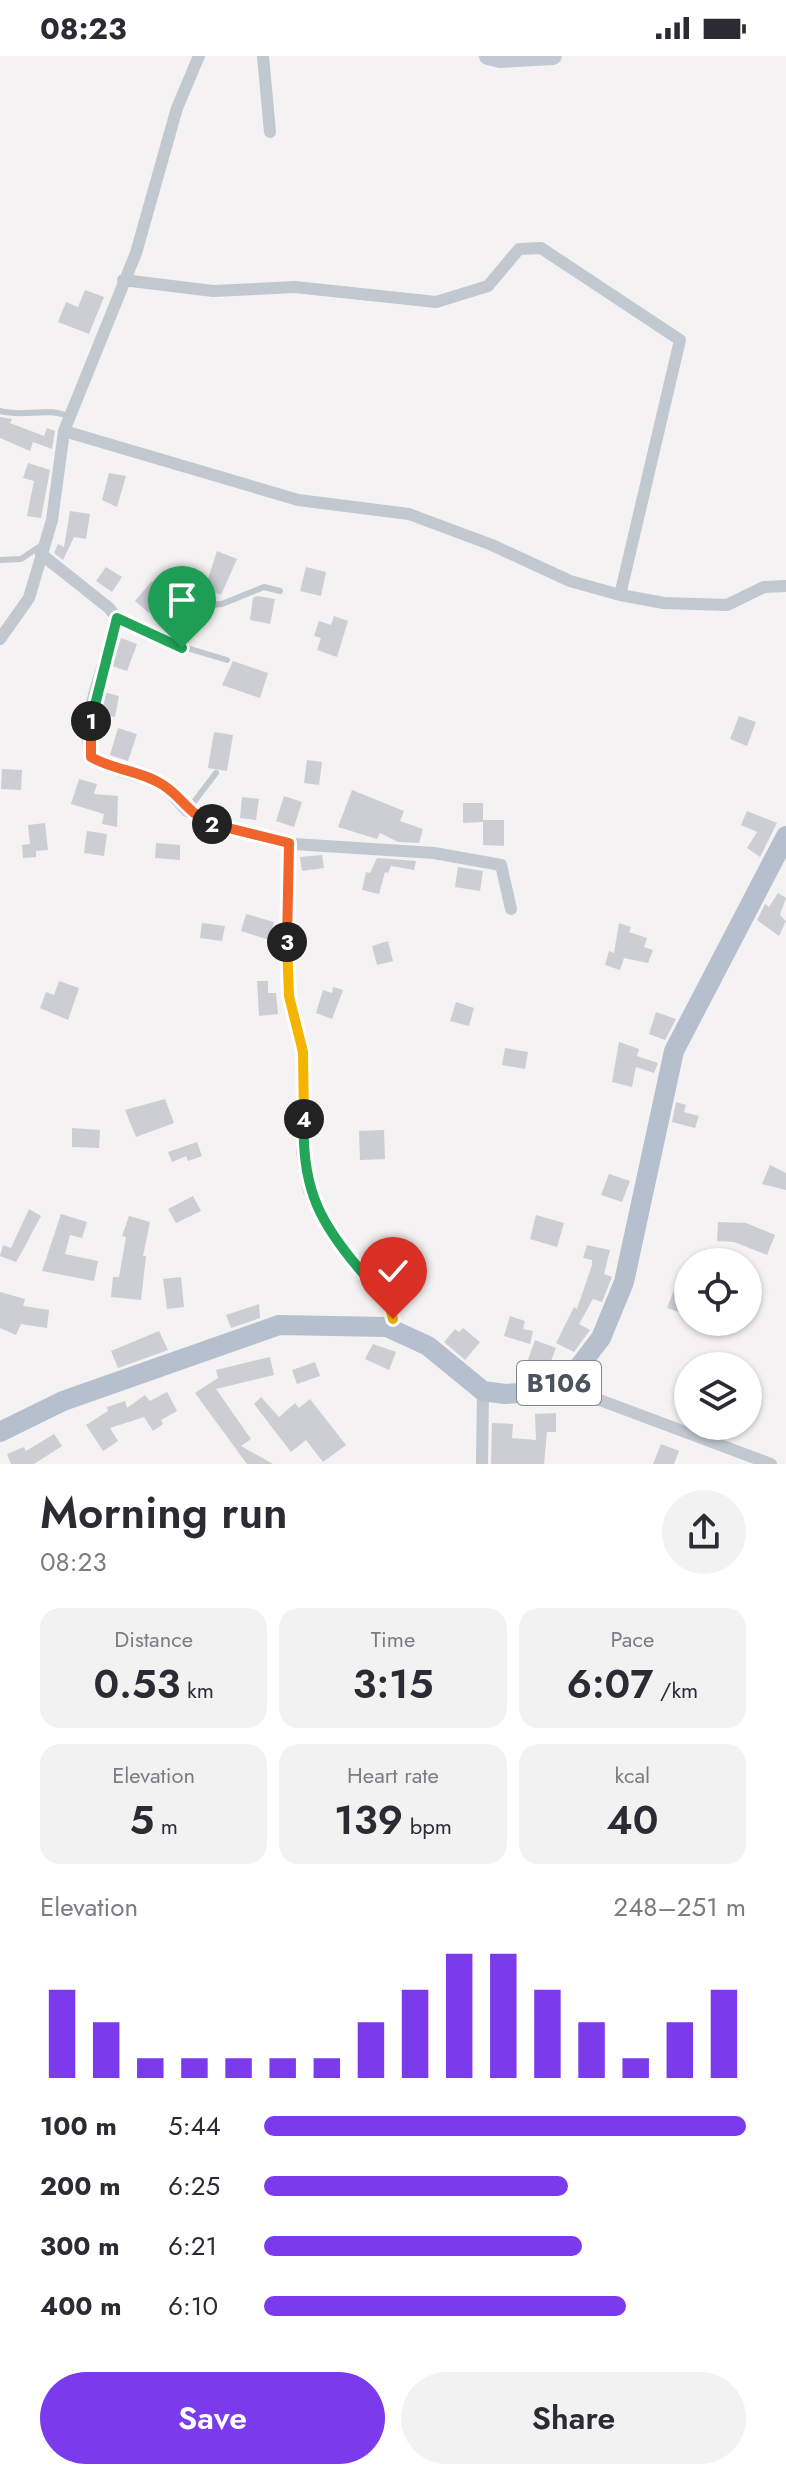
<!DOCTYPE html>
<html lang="en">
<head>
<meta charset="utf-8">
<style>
  :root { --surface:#fff; --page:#f2f2f3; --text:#2b2b33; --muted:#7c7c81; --accent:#7c3aed }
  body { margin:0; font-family:Jost,sans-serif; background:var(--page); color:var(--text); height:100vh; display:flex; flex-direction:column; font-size:30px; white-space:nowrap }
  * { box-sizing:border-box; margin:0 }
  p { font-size:26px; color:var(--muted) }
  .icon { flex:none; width:44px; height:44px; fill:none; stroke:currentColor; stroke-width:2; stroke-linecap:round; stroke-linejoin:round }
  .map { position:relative; height:1408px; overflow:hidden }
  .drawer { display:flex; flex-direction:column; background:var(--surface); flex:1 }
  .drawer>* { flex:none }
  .tools { position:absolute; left:674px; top:1192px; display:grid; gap:16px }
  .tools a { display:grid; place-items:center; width:88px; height:88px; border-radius:50%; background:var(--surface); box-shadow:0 2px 6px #0004; font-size:40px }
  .pin { position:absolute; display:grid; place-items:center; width:68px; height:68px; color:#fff; margin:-82px -34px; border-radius:50% 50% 50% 0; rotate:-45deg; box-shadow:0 0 8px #0007 }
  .pin .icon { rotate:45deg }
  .km { position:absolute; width:40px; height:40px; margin:-20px; border-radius:50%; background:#222; color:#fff; font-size:22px; line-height:40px; text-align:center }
  .round { display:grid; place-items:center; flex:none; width:84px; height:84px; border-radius:42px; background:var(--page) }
  .summary { display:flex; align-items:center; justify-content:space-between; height:136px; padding:0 40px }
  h1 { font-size:44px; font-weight:600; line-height:60px }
  .figures { display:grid; grid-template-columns:repeat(3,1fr); gap:12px; height:136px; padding:8px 40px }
  .figures div { display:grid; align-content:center; border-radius:20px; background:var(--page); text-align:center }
  .figures b { font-size:40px; font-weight:600 }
  .figures small { font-size:22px; font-weight:400 }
  .figures p { font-size:22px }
  .chart { height:224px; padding:16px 40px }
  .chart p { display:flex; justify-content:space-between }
  .chart svg { width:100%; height:144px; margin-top:8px; stroke:var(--accent); stroke-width:6 }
  .primary-button { display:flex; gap:16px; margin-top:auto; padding:16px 40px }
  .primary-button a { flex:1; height:92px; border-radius:48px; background:var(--accent); color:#fff; font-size:32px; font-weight:600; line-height:92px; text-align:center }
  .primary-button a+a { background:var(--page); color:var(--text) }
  ul { padding:0 40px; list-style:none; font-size:26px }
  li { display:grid; grid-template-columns:128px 96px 1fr; align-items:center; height:60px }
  li i { height:20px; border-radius:10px; background:var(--accent) }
  .status { display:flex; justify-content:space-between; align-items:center; height:56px; padding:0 40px; background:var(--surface); direction:ltr }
  .status svg { height:22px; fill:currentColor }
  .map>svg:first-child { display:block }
  .building { fill:#ccced4 }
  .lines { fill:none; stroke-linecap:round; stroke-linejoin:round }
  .lane { stroke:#c1c8cf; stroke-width:6 }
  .street { stroke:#c1c8cf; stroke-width:12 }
  .secondary { stroke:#c2c9d3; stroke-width:18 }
  .primary { stroke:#b5bfcd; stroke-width:20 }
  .split-1-casing { stroke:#fff; stroke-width:16 }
  .split-2-casing { stroke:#fff; stroke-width:16 }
  .split-3-casing { stroke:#fff; stroke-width:16 }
  .split-4-casing { stroke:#fff; stroke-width:16 }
  .split-5-casing { stroke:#fff; stroke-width:16 }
  .split-6-casing { stroke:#fff; stroke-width:16 }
  .split-1 { stroke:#22a559; stroke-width:10 }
  .split-2 { stroke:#f0652b; stroke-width:10 }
  .split-3 { stroke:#f0652b; stroke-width:10 }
  .split-4 { stroke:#f5b400; stroke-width:10 }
  .split-5 { stroke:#22a559; stroke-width:10 }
  .split-6 { stroke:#f5b400; stroke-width:10 }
  .labels { text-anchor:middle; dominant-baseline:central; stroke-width:6; stroke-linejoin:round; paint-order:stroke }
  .shield { fill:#fff; stroke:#81878e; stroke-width:2 }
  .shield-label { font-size:26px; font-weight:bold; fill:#4b545e }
</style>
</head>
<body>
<div class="status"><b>08:23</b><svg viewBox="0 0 49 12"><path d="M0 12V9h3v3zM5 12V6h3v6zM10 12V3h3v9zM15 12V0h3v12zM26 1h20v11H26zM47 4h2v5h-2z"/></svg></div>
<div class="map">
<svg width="786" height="1408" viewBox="0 0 786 1408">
  <rect width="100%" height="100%" fill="#f4f2f2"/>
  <path class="building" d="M85 234 104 241 89 278 58 266 66 246 78 251Z
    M0 361 12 363 10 367 44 380 47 372 55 375 52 393 33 386 30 395 0 382Z
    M28 407 50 414 41 462 27 460 34 425 23 422Z
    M109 417 126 420 117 451 102 444Z
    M70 455 90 458 86 483 74 481 63 504 54 497 58 488 64 491Z
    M217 495 237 503 221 539 205 532Z
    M106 511 122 521 112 536 96 525Z
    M306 511 326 516 321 540 300 535Z
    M152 525 166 537 149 557 135 545Z
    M257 540 275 543 270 568 250 564 253 542Z
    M334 560 348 565 337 601 317 594 321 582 314 580 319 565 331 569Z
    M121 582 137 588 127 615 112 610Z
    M233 605 268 617 260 642 222 629Z
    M104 636 119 640 115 661 99 658Z
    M739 660 756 666 747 690 730 683Z
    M118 672 137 678 128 705 110 699Z
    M214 676 233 679 227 715 208 712Z
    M307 704 322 706 319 729 304 727Z
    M2 713 22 714 21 734 1 733Z
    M79 723 97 728 94 738 118 740 117 771 102 768 104 758 71 748Z
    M352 734 404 755 400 765 423 773 419 787 398 786 380 777 377 783 338 771Z
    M284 740 302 746 294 771 276 765Z
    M242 741 259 743 256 764 240 762Z
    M463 747H483V764H504V790L483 789V766L463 767Z
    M747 755 777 767 760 801 747 792 757 776 741 769Z
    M45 767 48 794 36 795V801L23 802 22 789 30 788 28 769Z
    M87 775 107 778 104 800 84 797Z
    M156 787 180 789V804L155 802Z
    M322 799 324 812 302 815 300 801Z
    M377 802 416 805 414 814 391 810 388 817 385 816 379 838 362 834 366 816 370 817Z
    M458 811 483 815 480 835 455 831Z
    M778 837 786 842 780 859 786 865 779 880 757 864 765 848 769 851Z
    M246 858 274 866 269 884 241 875Z
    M202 867 225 870 222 885 200 882Z
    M619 867 631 871 629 876 647 882 644 891 653 894 648 907 624 902 620 914 605 909 609 895 614 897Z
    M388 885 393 905 377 909 372 890Z
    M59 925 79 932 68 964 40 952 46 936 54 939Z
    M257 925H268V937H276L278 958 259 960Z
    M333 931 343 934 332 963 316 957 323 934 332 937Z
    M456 946 474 952 469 970 450 965Z
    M656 956 676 963 665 984 649 978Z
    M619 986 639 993 637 1000 658 1007 654 1017 636 1011 632 1031 612 1026Z
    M505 992 528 996 525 1013 502 1009Z
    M165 1043 174 1067 136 1081 125 1054Z
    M676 1046 686 1049 684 1056 699 1060 695 1072 672 1066Z
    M72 1072 100 1074 99 1092 72 1091Z
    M384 1074 385 1103 360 1104 359 1075Z
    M197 1086 202 1100 188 1105 186 1100 172 1106 168 1096Z
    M770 1109 786 1117V1134L762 1128Z
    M609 1118 630 1125 622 1146 601 1139Z
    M193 1140 201 1155 176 1167 168 1153Z
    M29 1153 41 1160 23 1194 16 1206 0 1200 3 1189 11 1192Z
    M61 1158 87 1166 82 1182 70 1179 65 1198 98 1205 94 1225 42 1215Z
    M536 1159 564 1167 557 1191 530 1183Z
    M129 1160 150 1166 143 1200H146L141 1244 111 1241 113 1221H119L126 1181 122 1180Z
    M718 1166 746 1167 775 1179 767 1199 734 1186 717 1185Z
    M587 1189 610 1194 604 1218 612 1221 602 1246 593 1243 579 1268 590 1274 574 1296 556 1287 574 1251 577 1253 592 1209V1204L583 1202Z
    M181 1221 184 1251 167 1253 163 1223Z
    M674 1234 688 1240V1259L667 1252Z
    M0 1236 25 1243 23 1250 49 1254 47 1272 21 1268 16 1279 0 1272Z
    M259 1248 260 1262 231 1272 226 1259Z
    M510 1260 525 1265 523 1273 533 1275 530 1288 504 1280Z
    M463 1272 480 1286 465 1304 444 1286 455 1273 459 1276Z
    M159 1275 168 1294 118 1312 111 1295Z
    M535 1284 556 1292 546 1318 536 1322 523 1318Z
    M373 1288 396 1296 389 1314 365 1303Z
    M270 1301 274 1319 216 1333 251 1383 241 1390 273 1408H247L195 1337 218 1322 216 1314Z
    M315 1306 320 1320 297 1328 292 1314Z
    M167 1336 177 1355 161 1364 163 1368 153 1375 144 1361 110 1372 118 1385 103 1395 86 1369 108 1355 107 1351 125 1345 127 1352 145 1339 150 1345Z
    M261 1341 279 1361 295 1347 299 1352 310 1343 346 1389 323 1406 306 1384 291 1396 254 1348Z
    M556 1357V1376H547L544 1408H491L492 1367 513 1368 512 1382 536 1384 535 1358Z
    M54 1378 62 1390 34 1408H11L7 1398 24 1391 26 1395Z
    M661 1388 679 1395 674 1408H653Z"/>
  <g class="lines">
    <path class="lane" d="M0 355C24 362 47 350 70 361
      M0 504 21 503 42 489
      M117 562 160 584 227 604
      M168 587 181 552 222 548 264 531 280 535
      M187 755 216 717"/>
    <path class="street" d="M263 0 270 76
      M123 224 213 235 295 231 436 246 488 230 519 193 541 192 680 284 620 539
      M64 375 298 444 409 458 492 489 570 525 620 539 664 547 727 549 764 531 786 530
      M41 498 109 552 117 562C108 604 79 657 91 701L121 715 161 727 187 755 225 773 294 788 434 797 501 809 511 853
      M0 583 29 542 52 464 64 375 136 197 177 52 199 0
      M289 787 286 839 289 940 303 996 302 1096 309 1135 329 1172 390 1251 391 1273
      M571 1321 589 1340 771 1408
      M482 1408 483 1335"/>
    <path class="secondary" d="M488 0 500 3 553 0"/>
    <path class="primary" d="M0 1376 63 1345 279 1269 387 1271 428 1290 483 1335 505 1338 537 1336 571 1321 601 1282 624 1226 674 995 786 780"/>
  </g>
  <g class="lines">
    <g class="split-1-casing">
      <path id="split-1" d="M91 665 117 562 182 592"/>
    </g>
    <g class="split-2-casing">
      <path id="split-2" d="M91 665V701C113 714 142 715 163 729 182 741 190 759 212 768"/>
    </g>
    <g class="split-3-casing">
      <path id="split-3" d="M212 768 289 787 287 886"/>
    </g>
    <g class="split-4-casing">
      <path id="split-4" d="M287 886 289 940 303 996 304 1063"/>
    </g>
    <g class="split-5-casing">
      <path id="split-5" d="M304 1063C301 1134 321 1170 368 1223"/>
    </g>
    <g class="split-6-casing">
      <path id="split-6" d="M368 1223 390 1251 393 1263"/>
    </g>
    <use href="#split-1" class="split-1"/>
    <use href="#split-2" class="split-2"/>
    <use href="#split-3" class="split-3"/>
    <use href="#split-4" class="split-4"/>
    <use href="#split-5" class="split-5"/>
    <use href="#split-6" class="split-6"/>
  </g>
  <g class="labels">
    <rect class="shield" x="517" y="1305" width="84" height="44" rx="6"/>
    <g class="shield-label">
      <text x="559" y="1327">B106</text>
    </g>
  </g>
</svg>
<div class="tools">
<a><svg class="icon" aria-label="locate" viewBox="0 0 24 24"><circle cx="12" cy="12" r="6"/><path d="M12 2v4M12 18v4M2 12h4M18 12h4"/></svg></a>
<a><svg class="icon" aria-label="layers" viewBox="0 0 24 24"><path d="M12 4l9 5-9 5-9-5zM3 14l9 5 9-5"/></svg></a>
</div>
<div class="pin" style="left:182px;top:592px;background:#1e9e55"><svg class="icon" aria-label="arrive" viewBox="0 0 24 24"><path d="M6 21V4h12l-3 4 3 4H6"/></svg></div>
<div class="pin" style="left:393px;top:1263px;background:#d93025"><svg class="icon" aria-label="check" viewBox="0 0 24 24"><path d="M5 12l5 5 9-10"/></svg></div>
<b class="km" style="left:91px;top:665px">1</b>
<b class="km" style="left:212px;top:768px">2</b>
<b class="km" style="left:287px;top:886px">3</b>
<b class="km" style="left:304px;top:1063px">4</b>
</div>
<section class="drawer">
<div class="summary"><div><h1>Morning run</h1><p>08:23</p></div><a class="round"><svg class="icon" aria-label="share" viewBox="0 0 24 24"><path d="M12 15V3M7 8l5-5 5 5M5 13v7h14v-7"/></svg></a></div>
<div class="figures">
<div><p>Distance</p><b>0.53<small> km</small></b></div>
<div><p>Time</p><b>3:15</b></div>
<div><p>Pace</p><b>6:07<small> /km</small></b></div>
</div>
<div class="figures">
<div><p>Elevation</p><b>5<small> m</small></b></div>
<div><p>Heart rate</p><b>139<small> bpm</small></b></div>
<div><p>kcal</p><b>40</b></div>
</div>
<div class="chart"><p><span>Elevation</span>248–251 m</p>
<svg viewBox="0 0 160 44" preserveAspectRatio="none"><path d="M5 44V17M15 44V27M25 44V38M35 44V38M45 44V38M55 44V38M65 44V38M75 44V27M85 44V17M95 44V6M105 44V6M115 44V17M125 44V27M135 44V38M145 44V27M155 44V17"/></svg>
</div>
<ul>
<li><b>100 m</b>5:44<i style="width:100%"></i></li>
<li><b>200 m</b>6:25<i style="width:63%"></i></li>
<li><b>300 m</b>6:21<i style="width:66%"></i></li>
<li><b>400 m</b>6:10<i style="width:75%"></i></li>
</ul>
<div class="primary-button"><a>Save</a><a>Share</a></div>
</section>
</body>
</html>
